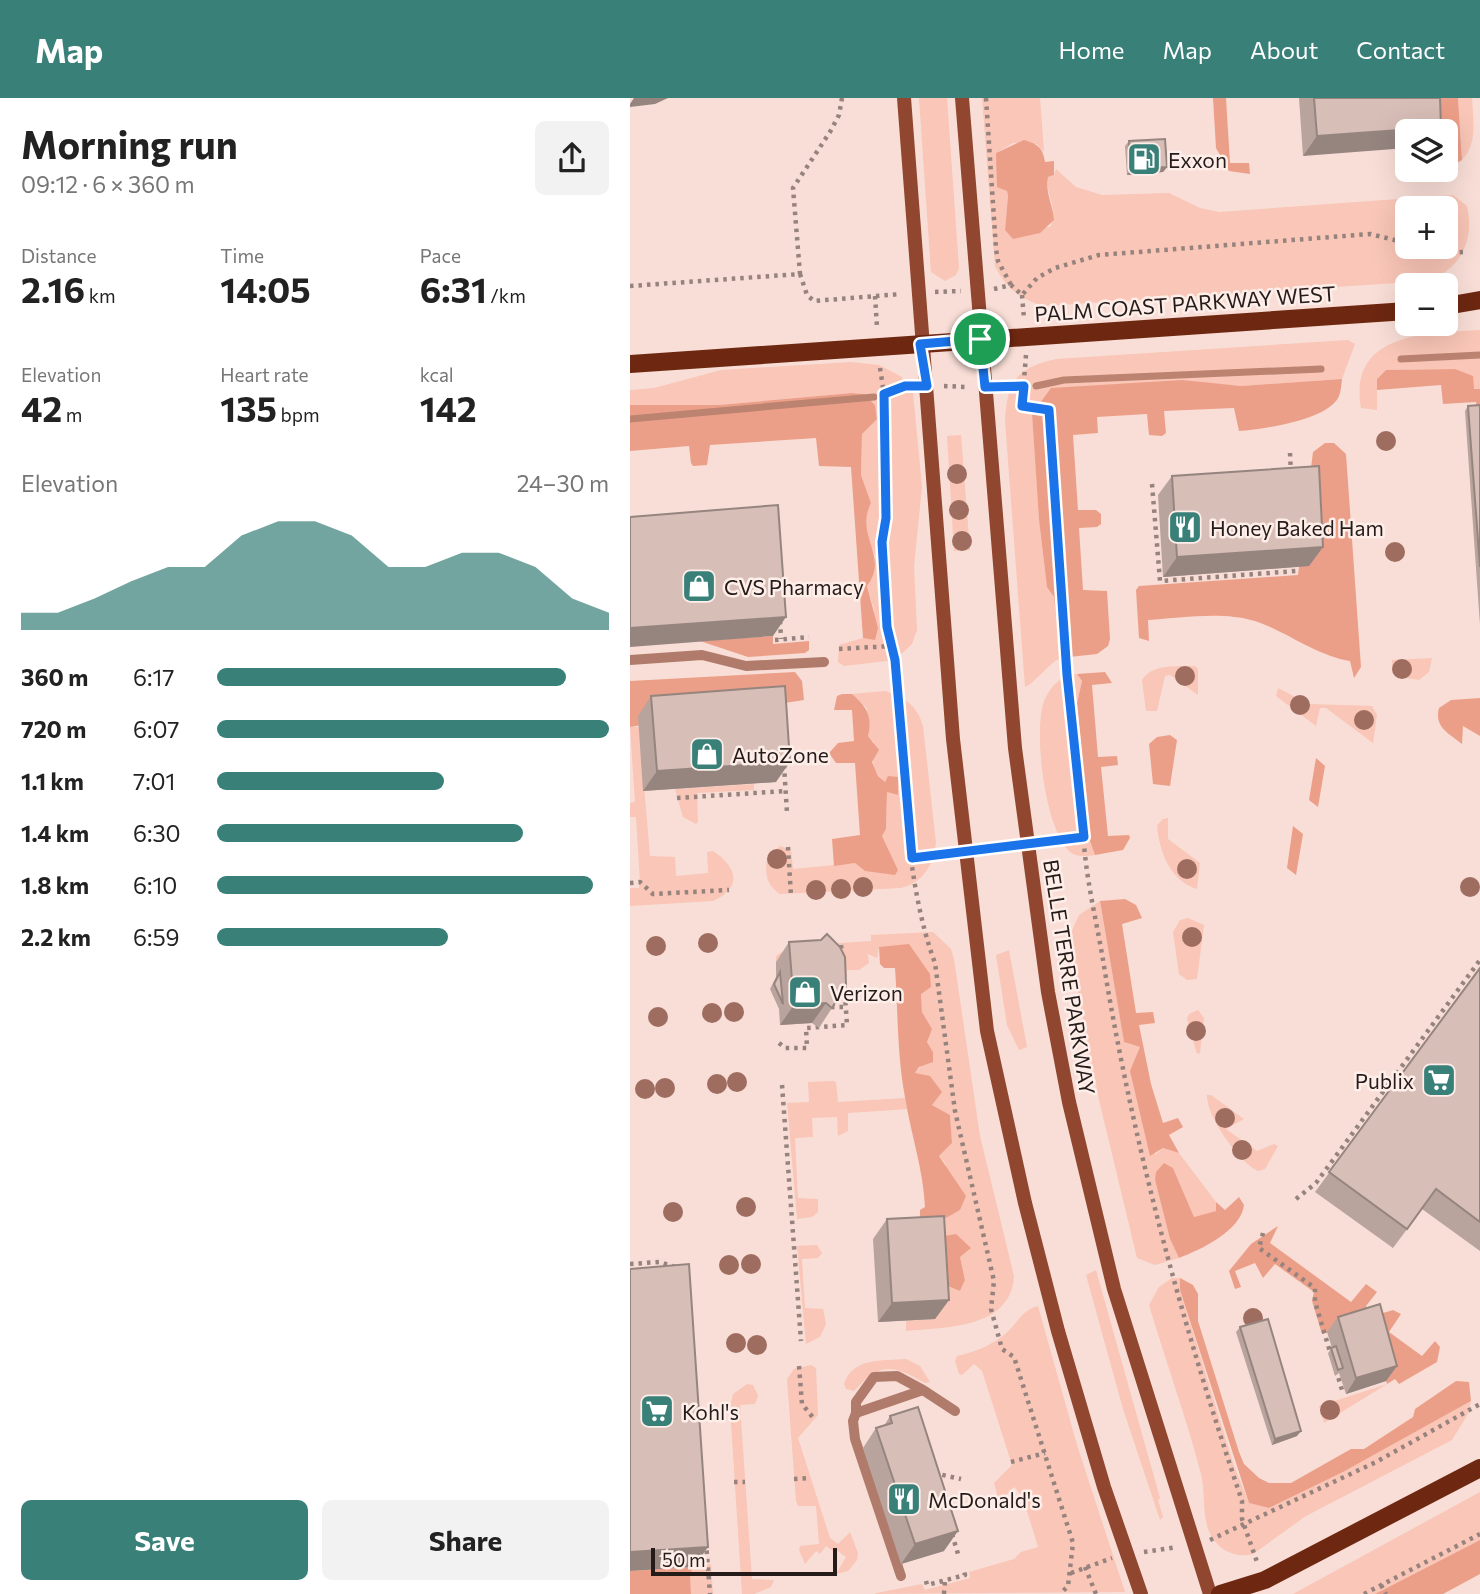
<!DOCTYPE html>
<html lang="en">
<head>
<meta charset="utf-8">
<style>
  :root { --surface:#fff; --page:#f2f2f2; --text:#222; --muted:#767676; --accent:#398079 }
  body { margin:0; font-family:Commissioner,sans-serif; background:var(--page); color:var(--text); height:100vh; display:flex; flex-direction:column; font-size:26px; white-space:nowrap }
  * { box-sizing:border-box; margin:0 }
  p { font-size:23px; color:var(--muted) }
  .icon { flex:none; width:38px; height:38px; fill:none; stroke:currentColor; stroke-width:2; stroke-linecap:round; stroke-linejoin:round }
  .map { position:relative; flex:1; overflow:hidden }
  .details { display:flex; flex-direction:column; background:var(--surface); width:630px }
  .details>* { flex:none }
  .buttons { position:absolute; left:765px; top:21px; display:grid; gap:14px }
  .buttons a { display:grid; place-items:center; width:63px; height:63px; border-radius:10px; background:var(--surface); box-shadow:0 7px 28px #0002; font-size:35px }
  .scale { position:absolute; left:21px; bottom:18px; width:186px; box-sizing:border-box; padding-left:7px; border:4px solid #251c19; border-top:0; font-size:19px; line-height:24px; white-space:nowrap; color:#251c19; -webkit-text-stroke:5px #feeee9; paint-order:stroke }
  .pin { position:absolute; display:grid; place-items:center; width:60px; height:60px; color:#fff; margin:-30px; border:4px solid #fff; border-radius:50%; box-shadow:0 2px 7px #0007 }
  .round { display:grid; place-items:center; flex:none; width:74px; height:74px; border-radius:10px; background:var(--page) }
  .summary { display:flex; align-items:center; justify-content:space-between; height:119px; padding:0 21px }
  h1 { font-size:38px; font-weight:700; line-height:52px }
  .stats { display:grid; grid-template-columns:repeat(3,1fr); gap:10px; height:119px; padding:7px 21px }
  .stats div { display:grid; align-content:center }
  .stats b { font-size:35px; font-weight:700 }
  .stats small { font-size:19px; font-weight:400 }
  .stats p { font-size:19px }
  .chart { height:196px; padding:14px 21px }
  .chart p { display:flex; justify-content:space-between }
  .chart svg { width:100%; height:126px; margin-top:7px; fill:var(--accent); opacity:.7 }
  .cta { display:flex; gap:14px; margin-top:auto; padding:14px 21px }
  .cta a { flex:1; height:80px; border-radius:10px; background:var(--accent); color:#fff; font-size:28px; font-weight:700; line-height:80px; text-align:center }
  .cta a+a { background:var(--page); color:var(--text) }
  ul { padding:0 21px; list-style:none; font-size:23px }
  li { display:grid; grid-template-columns:112px 84px 1fr; align-items:center; height:52px }
  li i { height:18px; border-radius:9px; background:var(--accent) }
  header { display:flex; align-items:center; gap:42px; box-sizing:border-box; height:98px; padding:0 35px; background:var(--accent); color:#fff }
  header strong { font-size:33px }
  nav { display:flex; gap:38px; margin-inline-start:auto; font-size:24px }
  main { display:flex; flex:1; min-height:0 }
  .map>svg:first-child { display:block }
  .green { fill:#f9c6b7; fill-rule:evenodd }
  .forest { fill:#ec9f88 }
  .lines { fill:none; stroke-linecap:round; stroke-linejoin:round }
  .stream { stroke:#bc8371; stroke-width:7 }
  .path { stroke:#96837e; stroke-width:4.5; stroke-dasharray:3.5 5; stroke-linecap:butt }
  .lane { stroke:#b07b6b; stroke-width:10 }
  .secondary { stroke:#91462f; stroke-width:14 }
  .primary { stroke:#6e2710; stroke-width:18 }
  .tree { fill:#9e6d60 }
  .wall { fill:#b9a39d }
  .shaded-wall { fill:#96857f }
  .building { fill:#d7beb6; stroke:#96857f; stroke-width:2 }
  .route-casing { stroke:#fff; stroke-width:14 }
  .route { stroke:#1a73e8; stroke-width:9 }
  .labels { text-anchor:middle; dominant-baseline:central; stroke-width:5; stroke-linejoin:round; paint-order:stroke }
  .poi-label { font-size:21px; fill:#251c19; stroke:#feeee9; text-anchor:start }
  .street-label { font-size:21px; fill:#251c19; stroke:#feeee9 }
</style>
</head>
<body>
<header>
<strong>Map</strong>
<nav><a>Home</a><a>Map</a><a>About</a><a>Contact</a></nav>
</header>
<main>
<section class="details">
<div class="summary"><div><h1>Morning run</h1><p>09:12 · 6 × 360 m</p></div><a class="round"><svg class="icon" aria-label="share" viewBox="0 0 24 24"><path d="M12 15V3M7 8l5-5 5 5M5 13v7h14v-7"/></svg></a></div>
<div class="stats">
<div><p>Distance</p><b>2.16<small> km</small></b></div>
<div><p>Time</p><b>14:05</b></div>
<div><p>Pace</p><b>6:31<small> /km</small></b></div>
</div>
<div class="stats">
<div><p>Elevation</p><b>42<small> m</small></b></div>
<div><p>Heart rate</p><b>135<small> bpm</small></b></div>
<div><p>kcal</p><b>142</b></div>
</div>
<div class="chart"><p><span>Elevation</span>24–30 m</p>
<svg viewBox="0 0 160 44" preserveAspectRatio="none"><path d="M0 44V38L10 38L20 33L30 27L40 22L50 22L60 11L70 6L80 6L90 11L100 22L110 22L120 17L130 17L140 22L150 33L160 38V44z"/></svg>
</div>
<ul>
<li><b>360 m</b>6:17<i style="width:89%"></i></li>
<li><b>720 m</b>6:07<i style="width:100%"></i></li>
<li><b>1.1 km</b>7:01<i style="width:58%"></i></li>
<li><b>1.4 km</b>6:30<i style="width:78%"></i></li>
<li><b>1.8 km</b>6:10<i style="width:96%"></i></li>
<li><b>2.2 km</b>6:59<i style="width:59%"></i></li>
</ul>
<div class="cta"><a>Save</a><a>Share</a></div>
</section>
<div class="map">
<svg width="850" height="1496" viewBox="0 0 850 1496">
  <rect width="100%" height="100%" fill="#f8ded6"/>
  <path class="green" d="M289 0H317L329 170 326 177 315 183 301 174Z
    M352 0H410L414 54 407 46 383 45 366 55 378 98 375 132 420 129C430 113 415 98 418 79L424 77 426 71 446 89 472 97 539 95 570 110 589 114 823 97 837 108C845 141 831 172 797 183L413 208C389 200 376 190 365 168ZM777 110H816V149H777Z
    M828 0H842C843 22 848 45 832 62Z
    M850 232V291H844L825 271 756 272 747 281V312L731 310C718 234 798 235 850 232Z
    M718 242 725 246 712 281 611 288 585 286 402 316 409 422 417 488 424 499 430 560C416 568 406 584 395 589L375 323C377 284 386 270 426 261Z
    M221 264 249 267 272 279 275 288 283 294 292 389 284 468 287 532 282 546 265 562 214 568 208 564 209 547 233 540 245 541 244 511 237 488 246 459C237 439 231 425 241 405L231 377 232 336 247 320 245 307 234 296 222 295 89 307H0V292L24 290 91 272Z
    M331 337 340 452 324 453 317 338Z
    M802 560 799 574 789 582 769 579 762 569V562Z
    M565 568 568 571V597L540 577 535 578 527 613H516L512 582C523 565 547 569 565 568Z
    M447 576 452 583 447 605 460 743 465 757C458 758 450 759 443 756 415 740 402 628 415 601 422 586 431 578 447 576Z
    M648 590 679 606 742 608 747 617 743 645 696 610H690L686 628 646 598Z
    M255 593C275 600 287 607 293 628L306 745C303 767 294 784 271 790L150 796C136 786 135 777 137 760L150 748 161 752 163 771 225 765 268 772 252 738 256 731 257 694 268 697V679L255 684C241 672 242 661 244 644L238 638 237 610 222 596Z
    M0 629H9L20 758 45 759 46 778 78 775 77 754 83 753C106 768 114 789 83 803L0 808V790H9L10 784 6 719H0V705L5 704Z
    M124 686V692L67 695 68 724 66 726 53 719 45 691Z
    M538 720V741L570 765 567 791C540 783 529 753 527 727L533 721Z
    M470 803 494 944 510 949 525 1057 533 1050 549 1055 586 1104V1113L564 1119 543 1070 525 1082 540 1141 549 1160 525 1167 507 1160 469 1002 441 859V835L449 817Z
    M558 820 574 827 567 881 557 882 549 876 543 834 550 822Z
    M303 834 321 851 324 861 350 1038 384 1178C381 1231 316 1229 276 1233V1223L305 1221 303 1182 330 1193 335 1182 330 1159 313 1138 314 1120 330 1112 315 1065 309 1058 322 1045 320 1017 302 1007 285 975 303 954 297 944 301 931 292 914 291 895 301 889 249 849 247 860 238 856 239 865 229 872H217V878L210 879 212 903 202 906 146 864V858L152 854 167 853 166 848 241 843V837Z
    M379 852 397 949 389 952 377 927 366 857Z
    M568 912 574 920 570 955 567 956 557 921 559 916Z
    M203 983 206 984 208 1004 275 1000 278 1011 218 1015V1033L208 1038 207 1019 182 1020 183 1039 165 1040 168 1100 188 1101V1114L182 1119 167 1121 157 1005 179 1004 178 984Z
    M577 997H581L614 1021 596 1031 627 1053 644 1046 648 1048 635 1071 628 1073C609 1064 576 1018 577 997Z
    M187 1147 192 1155 188 1160 172 1161 175 1210 193 1211 196 1226 190 1239 176 1246 167 1148Z
    M466 1172 530 1400 528 1402 533 1419 530 1422 493 1311 456 1177Z
    M542 1180H550V1192L604 1368 619 1405 639 1410 713 1374 841 1303 838 1316 822 1342 676 1418 623 1456C607 1460 591 1454 582 1439 571 1422 576 1396 571 1376 556 1319 536 1264 519 1207L529 1189Z
    M408 1208 447 1347 495 1494 242 1496 292 1486 295 1492 340 1480 339 1474 384 1461 391 1454 408 1449 392 1397 384 1389 372 1401 368 1400 364 1385 382 1367 352 1273 344 1266 332 1277 329 1276 325 1263 327 1258C345 1254 360 1248 374 1237 388 1226 391 1212 408 1208Z
    M276 1261 290 1268 300 1284 295 1285C262 1266 250 1264 224 1293L216 1291 214 1286C223 1259 252 1263 276 1261Z
    M181 1267 186 1270 188 1317 168 1340 200 1440 208 1446 220 1434 228 1455 227 1462 218 1473 206 1476 216 1459 205 1451 203 1453 196 1448 190 1456 186 1453 175 1466 169 1452 170 1448 189 1446 186 1408H168L166 1403 157 1281 164 1271Z
    M117 1286 123 1287 128 1298 125 1306 110 1307 122 1481 144 1482 141 1489 124 1496H112L100 1310 103 1296Z
    M757 1286 694 1325 689 1308Z
    M850 1394V1442L745 1496H663Z
    M81 1466 83 1496H61L60 1475 64 1469Z"/>
  <path class="forest" d="M583 0H596L600 65H619L620 76 599 73 586 50Z
    M795 0H828L832 62 816 71V33H797Z
    M394 42C407 46 413 49 415 64L424 63V77L418 79C415 96 423 106 424 122L410 135 383 141 375 132 378 98 377 93 367 89 366 55Z
    M825 271 843 278 844 291H850V312L847 313 846 304 813 306 811 287 747 292V281L756 272Z
    M712 281C711 289 711 297 706 303 690 323 634 331 609 333L604 310 534 313 536 335 532 338 519 337 517 316 467 319 468 335 443 337 448 412H466L471 416V426L467 429 449 430 453 492 477 493 480 541 478 548 467 556 430 560 424 499 417 489 409 422 402 316 421 290 552 282 611 288Z
    M222 295 234 296 245 307 247 321 232 336 231 377 241 405C224 439 260 457 237 488L248 530 245 542 233 540 221 369 189 368 186 340 80 347 77 367 63 368 61 365 59 348 0 353V307H89Z
    M695 345H704L716 356 731 569 724 580 720 563C685 557 658 534 625 523 591 513 552 520 518 522L519 543 509 540 506 492 509 488 668 477 683 354Z
    M143 538V546L179 543V552L175 555 118 559 70 543Z
    M165 574 172 583 174 602 0 629V583Z
    M475 574 482 585 462 587 468 659 487 658 488 667 471 669 478 738 499 737 500 740 493 752 465 757 460 743 447 605 452 583 447 576Z
    M212 596H222C236 608 243 618 238 638L249 652 242 664 248 678 255 684 258 678 268 679V697L257 694 256 731 252 738 268 772 265 777 235 773 225 765 204 768 202 741 230 737 225 665H206L199 655 208 645 224 643 222 612H204L207 598Z
    M850 600V638L833 628 832 646C818 635 804 629 809 610L821 602Z
    M540 637 547 642 540 688 523 686 519 646 527 639Z
    M686 660 695 668 688 709 679 702Z
    M663 728 673 736 666 777 657 770Z
    M495 801 506 807 512 820 492 826 506 915 523 914 525 925 509 927 521 986 533 1025 548 1020 553 1029 539 1037 549 1055 533 1050 520 1058 500 973 510 949 494 944 470 803Z
    M279 846 300 876 301 889 291 896 292 914 302 931 297 944 303 954V964L289 969 285 975 300 978 312 994 302 1007 320 1017 322 1045 309 1058 336 1098 330 1112 314 1121V1138L326 1136 341 1150 330 1159 335 1182 330 1193 303 1182 290 1120V1112L295 1109C293 1070 281 1037 275 999 267 957 268 912 265 870H254L250 866 249 849Z
    M534 1065 543 1070 564 1119 586 1113V1104L595 1112 609 1099 614 1107C611 1133 570 1152 549 1160L540 1141 525 1082 526 1074Z
    M648 1128 640 1145 721 1204 736 1186 747 1194 736 1208 740 1219 763 1212 771 1216 759 1234 792 1258 805 1243 810 1249 807 1264 769 1286 765 1281 757 1286 739 1222 692 1236 682 1203 684 1194 645 1166 633 1180 625 1165 605 1173 611 1189 605 1191 599 1173 621 1146Z
    M550 1180 563 1187 568 1196V1223L609 1354 614 1366 629 1380 639 1385H661L721 1351H734L783 1319 785 1311 826 1283 839 1284 841 1303 713 1374 639 1410 619 1405 550 1192Z
    M850 1442V1476L813 1496H745Z
    M64 1469 60 1475 61 1496H0V1473Z"/>
  <g class="lines">
    <path class="stream" d="M771 261 850 257
      M406 288 434 282 691 271
      M0 321 244 299"/>
    <path class="path" d="M356 0 366 151 368 163 381 187
      M788 149 808 155 833 154
      M170 176 177 197 184 203 271 196
      M0 188 170 176 163 90 200 34 209 17 212 0
      M364 191 381 187 392 197 407 180 425 170 469 157 740 136 777 145
      M305 194 331 193
      M392 197 394 221
      M245 198 247 229
      M396 257 392 308 419 312C427 460 439 609 455 757 459 794 468 831 474 868 504 1050 553 1228 612 1403V1421L627 1464
      M250 270 254 296 256 420 252 444 257 529 265 562C273 655 273 780 305 865L325 1013 364 1183 361 1211 372 1251 384 1259 443 1445 438 1488 430 1496
      M314 288 337 289
      M374 288H394
      M254 296 278 288
      M660 355 661 375
      M522 386 530 483 666 473
      M150 523 151 541
      M145 542 179 539
      M209 551 262 548
      M154 667 157 715
      M47 700 156 693
      M415 743 454 739
      M158 749 161 798
      M353 751 379 748
      M283 760 320 756
      M0 785 10 784 23 796 99 792
      M211 847 212 857
      M201 909H215
      M149 945 155 950H177L176 930 217 927 214 883
      M152 987 171 1243
      M666 1101 686 1085 850 862
      M633 1135 629 1150 685 1190V1204L701 1257
      M0 1166 29 1164 45 1169
      M169 1268 172 1306 185 1322
      M706 1272 712 1292
      M381 1364 415 1355
      M304 1375 331 1381
      M164 1381 181 1380
      M104 1384H115
      M322 1436 328 1456
      M580 1442 746 1364 850 1306
      M76 1444 80 1496
      M514 1454 547 1449
      M455 1469 466 1496
      M441 1475 482 1460
      M296 1483 297 1487 335 1477 334 1473
      M751 1487 756 1496
      M314 1496 315 1482
      M734 1496 850 1436"/>
    <path class="lane" d="M0 562 72 557 116 568 194 564
      M226 1315V1304L244 1279 267 1278 293 1292
      M271 1478 225 1341 223 1323 226 1315 293 1292 325 1313"/>
    <path class="secondary" d="M274 0 323 641 357 933 395 1105 428 1233 474 1389 511 1496
      M332 0 385 650 418 894 439 1004 484 1191 580 1496"/>
    <path class="primary" d="M816 208 850 202
      M0 266 777 213
      M590 1496 635 1482 850 1370"/>
  </g>
  <g class="tree">
    <circle cx="756" cy="343" r="10"/>
    <circle cx="327" cy="376" r="10"/>
    <circle cx="329" cy="412" r="10"/>
    <circle cx="332" cy="443" r="10"/>
    <circle cx="765" cy="454" r="10"/>
    <circle cx="772" cy="571" r="10"/>
    <circle cx="555" cy="578" r="10"/>
    <circle cx="670" cy="607" r="10"/>
    <circle cx="734" cy="622" r="10"/>
    <circle cx="147" cy="761" r="10"/>
    <circle cx="557" cy="771" r="10"/>
    <circle cx="233" cy="789" r="10"/>
    <circle cx="840" cy="789" r="10"/>
    <circle cx="211" cy="791" r="10"/>
    <circle cx="186" cy="792" r="10"/>
    <circle cx="562" cy="839" r="10"/>
    <circle cx="78" cy="845" r="10"/>
    <circle cx="26" cy="848" r="10"/>
    <circle cx="104" cy="914" r="10"/>
    <circle cx="82" cy="915" r="10"/>
    <circle cx="28" cy="919" r="10"/>
    <circle cx="566" cy="933" r="10"/>
    <circle cx="107" cy="984" r="10"/>
    <circle cx="87" cy="986" r="10"/>
    <circle cx="35" cy="990" r="10"/>
    <circle cx="15" cy="991" r="10"/>
    <circle cx="595" cy="1020" r="10"/>
    <circle cx="612" cy="1052" r="10"/>
    <circle cx="116" cy="1109" r="10"/>
    <circle cx="43" cy="1114" r="10"/>
    <circle cx="121" cy="1166" r="10"/>
    <circle cx="99" cy="1167" r="10"/>
    <circle cx="623" cy="1220" r="10"/>
    <circle cx="106" cy="1245" r="10"/>
    <circle cx="127" cy="1247" r="10"/>
    <circle cx="700" cy="1312" r="10"/>
  </g>
  <path class="wall" d="M669 0H810L811 29 808 33H777L673 58Z
    M499 43 537 69 533 74 497 77 495 48Z
    M850 307V527L835 313 838 308Z
    M542 378 693 449 679 468 533 479 528 397Z
    M21 598 146 684 13 693 8 618Z
    M159 844 202 910 189 930 182 925 150 927 149 911 140 891 146 879V864Z
    M850 870V1153L792 1111 763 1150 685 1094Z
    M257 1121 319 1202 305 1221 248 1224 243 1141Z
    M708 1219 767 1268 756 1283 716 1296 709 1275 705 1278 698 1255 702 1250 697 1234Z
    M610 1229 667 1338 642 1347 606 1234Z
    M260 1318 314 1453 271 1466 233 1350 246 1330 254 1328Z"/>
  <path class="shaded-wall" d="M4 0H38L25 6 0 9V6Z
    M811 29 808 33H777V50L673 58 687 38Z
    M537 69 533 74 497 77 501 71Z
    M693 449 679 468 533 479 547 459Z
    M156 519 143 538 0 549V530Z
    M160 664 146 684 13 693 27 673Z
    M196 905 182 925 150 927 164 907Z
    M319 1202 305 1221 248 1224 262 1205Z
    M767 1268 756 1283 716 1296 726 1280Z
    M671 1333 667 1338 642 1347 645 1341Z
    M328 1433 314 1453 271 1466 285 1446Z
    M78 1449 64 1469 0 1473V1454Z"/>
  <path class="building" d="M684 0H810L811 29 687 38Z
    M535 41 537 69 501 71 499 43Z
    M850 307V469L838 308Z
    M689 368 693 449 547 459 542 378Z
    M148 407 156 519 0 530V419Z
    M155 588 160 664 27 673 21 598Z
    M197 836 210 849 215 859 216 886 202 910 196 905 164 907 159 844 191 842Z
    M850 870V1124L806 1091 777 1131 699 1074Z
    M150 874 153 906 144 886Z
    M314 1118 319 1202 262 1205 257 1121Z
    M59 1166 78 1449 0 1454V1171Z
    M750 1206 767 1268 726 1280 708 1219Z
    M638 1221 671 1333 645 1341 610 1229Z
    M706 1248 713 1270 708 1272 701 1250Z
    M288 1309 328 1433 285 1446 246 1330 262 1325 260 1318Z"/>
  <g class="lines">
    <g class="route-casing">
      <path id="route" d="M350 241 355 289 394 288 392 308 419 312 437 577 454 739 282 760 265 562 257 529 252 444 256 420 254 296 275 288H297L290 246Z"/>
    </g>
    <use href="#route" class="route"/>
  </g>
  <defs>
    <g id="fuel-square" transform="scale(1.75)"><rect x="-9" y="-9" width="18" height="18" rx="4" fill="#398079" stroke="#feeee9"/><path d="M-5.5-6h7V0h2V4h1.3V-2.5L3-4.5l.8-.8L6-3V5H2.5V1h-1V6h-7ZM-4.2-4.7v3.2H.2V-4.7Z" fill="#fff"/></g>
    <g id="restaurant-square" transform="scale(1.75)"><rect x="-9" y="-9" width="18" height="18" rx="4" fill="#398079" stroke="#feeee9"/><path d="M-5-6h1v4h1v-4h1v4h1v-4h1v5L-1.5 .5V6h-2V.5L-5-1ZM5-6V6H3V1.5H1.5Q1.5-4 5-6Z" fill="#fff"/></g>
    <g id="shop-square" transform="scale(1.75)"><rect x="-9" y="-9" width="18" height="18" rx="4" fill="#398079" stroke="#feeee9"/><path d="M-5-2.5h2.3a2.7 3.5 0 0 1 5.4 0H5L5.5 6h-11ZM-1.5-2.5h3a1.5 2.3 0 0 0-3 0Z" fill="#fff"/></g>
    <g id="supermarket-square" transform="scale(1.75)"><rect x="-9" y="-9" width="18" height="18" rx="4" fill="#398079" stroke="#feeee9"/><path d="M-6-5.5h2.5l.6 2H6L4.5 2H-2.5L-4.4-4H-6ZM-1.5 3.2a1.3 1.3 0 1 0 .1 0ZM3 3.2a1.3 1.3 0 1 0 .1 0Z" fill="#fff"/></g>
  </defs>
  <g fill-rule="evenodd">
    <use href="#fuel-square" x="514" y="61"/>
    <use href="#restaurant-square" x="555" y="429"/>
    <use href="#shop-square" x="69" y="488"/>
    <use href="#shop-square" x="77" y="656"/>
    <use href="#shop-square" x="175" y="894"/>
    <use href="#supermarket-square" x="809" y="982"/>
    <use href="#supermarket-square" x="27" y="1313"/>
    <use href="#restaurant-square" x="274" y="1401"/>
  </g>
  <g class="labels">
    <g class="poi-label">
      <text x="538" y="61">Exxon</text>
      <text x="580" y="429">Honey Baked Ham</text>
      <text x="94" y="488">CVS Pharmacy</text>
      <text x="102" y="656">AutoZone</text>
      <text x="200" y="894">Verizon</text>
      <text x="784" y="982" text-anchor="end">Publix</text>
      <text x="52" y="1313">Kohl's</text>
      <text x="298" y="1401">McDonald's</text>
    </g>
    <g class="street-label">
      <text transform="translate(555 205) rotate(-4)">PALM COAST PARKWAY WEST</text>
      <text transform="translate(440 879) rotate(81)">BELLE TERRE PARKWAY</text>
    </g>
  </g>
</svg>
<div class="buttons">
<a><svg class="icon" aria-label="layers" viewBox="0 0 24 24"><path d="M12 4l9 5-9 5-9-5zM3 14l9 5 9-5"/></svg></a>
<a>+</a>
<a>−</a>
</div>
<div class="scale">50 m</div>
<div class="pin" style="left:350px;top:241px;background:#1e9e55"><svg class="icon" aria-label="arrive" viewBox="0 0 24 24"><path d="M6 21V4h12l-3 4 3 4H6"/></svg></div>
</div>
</main>
</body>
</html>
